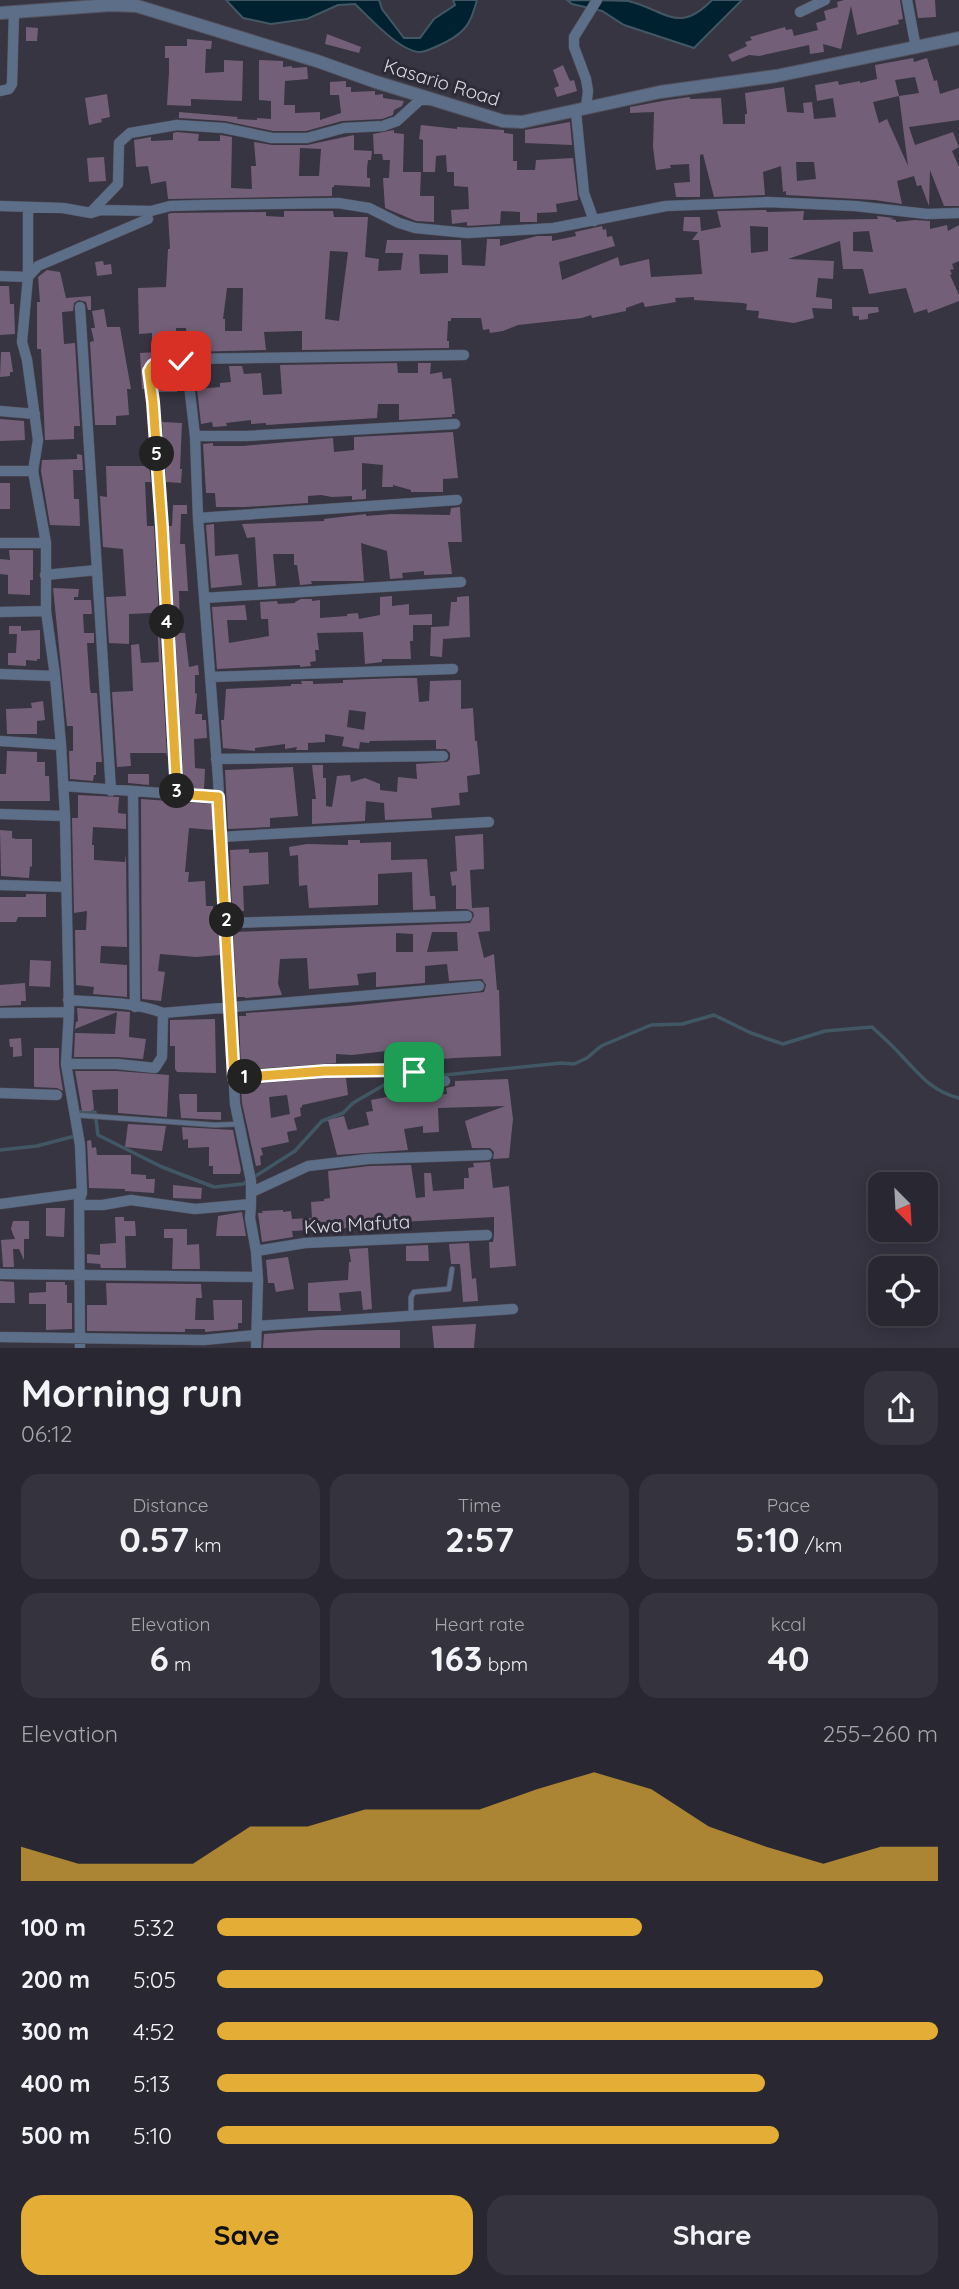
<!DOCTYPE html>
<html lang="en">
<head>
<meta charset="utf-8">
<style>
  :root { --surface:#292832; --page:#35343e; --text:#f1f3f6; --muted:#a5a6ac; --line:#45444d; --accent:#e4ad35 }
  body { margin:0; font-family:Quicksand,sans-serif; background:var(--page); color:var(--text); height:100vh; display:flex; flex-direction:column; font-size:26px; white-space:nowrap }
  * { box-sizing:border-box; margin:0 }
  p { font-size:23px; color:var(--muted) }
  .icon { flex:none; width:38px; height:38px; fill:none; stroke:currentColor; stroke-width:2; stroke-linecap:round; stroke-linejoin:round }
  .map { position:relative; height:1348px; overflow:hidden }
  .panel { display:flex; flex-direction:column; background:var(--surface); flex:1 }
  .panel>* { flex:none }
  .needle { width:46px; rotate:156deg }
  .tools { position:absolute; left:868px; top:1172px; display:grid; gap:14px }
  .tools a { display:grid; place-items:center; width:70px; height:70px; border-radius:14px; background:var(--surface); box-shadow:0 4px 18px #0003,0 0 0 2px var(--line); font-size:35px }
  .pin { position:absolute; display:grid; place-items:center; width:60px; height:60px; color:#fff; margin:-30px; border-radius:14px; box-shadow:0 4px 10px #0006 }
  .km { position:absolute; width:35px; height:35px; margin:-18px; border-radius:50%; background:#222; color:#fff; font-size:19px; line-height:35px; text-align:center }
  .round { display:grid; place-items:center; flex:none; width:74px; height:74px; border-radius:21px; background:var(--page) }
  .headline { display:flex; align-items:center; justify-content:space-between; height:119px; padding:0 21px }
  h1 { font-size:38px; font-weight:800; line-height:52px }
  .stats { display:grid; grid-template-columns:repeat(3,1fr); gap:10px; height:119px; padding:7px 21px }
  .stats div { display:grid; align-content:center; border-radius:18px; background:var(--page); text-align:center }
  .stats b { font-size:35px; font-weight:800 }
  .stats small { font-size:19px; font-weight:400 }
  .stats p { font-size:19px }
  .chart { height:196px; padding:14px 21px }
  .chart p { display:flex; justify-content:space-between }
  .chart svg { width:100%; height:126px; margin-top:7px; fill:var(--accent); opacity:.7 }
  .button { display:flex; gap:14px; margin-top:auto; padding:14px 21px }
  .button a { flex:1; height:80px; border-radius:21px; background:var(--accent); color:#111; font-size:28px; font-weight:800; line-height:80px; text-align:center }
  .button a+a { background:var(--page); color:var(--text) }
  ul { padding:0 21px; list-style:none; font-size:23px }
  li { display:grid; grid-template-columns:112px 84px 1fr; align-items:center; height:52px }
  li i { height:18px; border-radius:9px; background:var(--accent) }
  .map>svg:first-child { display:block }
  .water { fill:#00212f; stroke:#415864; stroke-width:2 }
  .lines { fill:none; stroke-linecap:round; stroke-linejoin:round }
  .stream { stroke:#415864; stroke-width:3.5 }
  .building { fill:#745f78; fill-rule:evenodd }
  .service-casing { stroke:#54535f; stroke-width:6 }
  .minor-casing { stroke:#54535f; stroke-width:11 }
  .tertiary-casing { stroke:#54535f; stroke-width:14 }
  .service { stroke:#5d6e89; stroke-width:4.5 }
  .minor { stroke:#5d6e89; stroke-width:10 }
  .tertiary { stroke:#5d6e89; stroke-width:12 }
  .route-casing { stroke:#fff; stroke-width:14 }
  .route { stroke:#e4ad35; stroke-width:9 }
  .labels { text-anchor:middle; dominant-baseline:central; stroke-width:6; stroke-linejoin:round; paint-order:stroke }
  .street-label { font-size:19px; fill:#dad9e1; stroke:#2d2b37 }
</style>
</head>
<body>
<div class="map">
<svg width="959" height="1348" viewBox="0 0 959 1348">
  <rect width="100%" height="100%" fill="#373542"/>
  <path class="water" d="M226 0H379L382 9 404 38H420L434 19 455 5 453 0H477C471 22 467 31 446 42 440 45 428 51 421 52 401 53 369 17 355 4L338 5 307 19 271 24 243 18Z
    M567 0C585 0 612 0 628 1 666 10 678 35 712 0H742L694 48 624 25 602 11 572 4Z"/>
  <g class="lines">
    <path class="stream" d="M425 1077 561 1063 574 1064 587 1058 601 1046 651 1025 682 1024 714 1015 751 1033 783 1044 825 1031 872 1027C882 1036 892 1045 901 1055 919 1074 932 1092 959 1098
      M80 1118V1112H95L98 1135 162 1167 214 1187 243 1184 295 1151 322 1121 343 1113 353 1103 384 1085 417 1079
      M0 1150 37 1146 75 1136"/>
  </g>
  <path class="building" d="M844 0H900L903 19 898 20 899 24 857 35 851 6 841 49 823 44 824 52 810 54 809 45 759 56 749 55 732 62 728 55 747 46 745 42 752 40 750 37 785 27 786 30 792 29 794 36 818 30 816 23 826 20 824 11 838 7 837 2Z
    M915 0H935L936 17 918 18Z
    M26 27 38 28 37 41H26Z
    M327 34 361 47 359 53 325 44Z
    M187 39 212 41 211 49H206L205 73 224 72V60L243 61 242 101 191 99V106L167 105 169 72V58H165V46H187Z
    M913 58 914 62 927 58 934 81 937 80 940 94 959 88V120L909 127 915 145 953 132 959 147 952 151 959 167V206H944L930 170 929 206 921 185 917 186 914 176 897 181 902 204 875 200 786 195V191L783 192 781 166 763 172 765 195 714 197 703 154 700 155V197H676L674 183 690 182 689 164 670 165 671 168 656 170 653 147 654 112 630 113V107L668 100 690 97V99L721 98 723 124H745V114H747L745 93 784 87 787 112 804 113 803 103 812 102 814 119 836 117 833 98 817 101 815 85 838 81 839 85 860 81V83L877 79 875 65ZM915 77 919 93 899 96 908 166 887 119 879 123 873 102 899 96 895 80ZM796 162H814L816 179 797 181Z
    M259 60 283 61V67L292 66V68L307 67 308 79 285 81 284 105H295V113L320 112V120L341 113 339 95H330V82L346 81V87H351V92L375 91V95L383 94V98L404 101 402 106 394 110 393 115 382 119 342 121 306 131H273L225 121 179 118V112L238 117 237 119 257 120V118L271 119V101L259 100Z
    M563 65 570 81 574 80 577 91 557 97 554 88 559 86 553 70Z
    M107 94 110 117 101 119 102 122 89 125 85 98Z
    M570 122 572 145 525 143V130Z
    M421 125 457 129V127L504 130V133L513 134V161H517V170H535L536 160 573 158 578 200 556 204 557 212 537 213V222H520V212L501 211 500 224 467 226V222L452 224 451 210 469 209 468 187 454 186V172H447L446 155 436 156 435 172H423V140L419 139Z
    M394 130V133L404 134 403 172H421L420 196H434V222L416 221 385 208 383 178H389L390 160H383L382 154H374L373 134Z
    M177 132 199 134 198 141H220V135L232 137 231 188 252 189 251 166H256L254 142 272 145H307L354 135V150L372 151 371 160H368L367 168V178H370V187L334 185V187H332V196L168 199 166 181 151 184 148 166 136 167 134 140 151 137V141L173 140V133ZM300 148 321 149 319 176H299Z
    M104 157 106 181 89 182 87 158Z
    M766 210 767 212 804 211 803 220 878 219 877 216 894 218 890 219 896 220V222L915 220 930 221V229L947 225 948 231 959 225V261L952 264 954 269 950 270 952 274 950 275 959 295V301L928 313 927 309 914 313 906 288 869 294 863 269H843L840 241 788 259 834 261 833 279 818 278 816 297 832 299V309L812 308 814 318 794 323 758 318 759 311 746 310 747 304 743 303 694 300V297L675 298 676 302 645 307 643 302 626 308V311L592 318 591 315 582 318 518 325 503 331 490 333 489 329 483 330 481 318H451V321H448L447 341H449V348L302 350V331H299L264 332 266 350 189 352 186 328H176V347H152V333L139 334 138 288 166 287 168 249H170L168 214 171 213 266 212V216L284 217V211H333L334 217H368L365 257 379 259 378 271 401 270 403 253H385L387 240H461L462 265 485 266 487 239H500V246L537 236H552V241L576 236 575 232 602 226 603 230 606 229 607 237 612 236 615 246 559 262 562 280 618 257 620 266 649 259 651 277 702 274 699 240H692L698 232 683 231 684 217H700L701 231 721 227 717 211ZM750 226 768 227V251L751 253ZM869 231 873 252 853 251V232ZM330 251 348 252 339 321 325 319ZM419 254 448 255V273L420 274ZM227 288H243L242 331H225V319H223Z
    M103 261 104 265 111 264 112 274 97 276 95 262Z
    M47 270 60 272 66 298 91 296V310H88L86 302 79 300 74 303 73 311 62 312 64 344 75 343 80 426H74V439L45 440 41 349H37V302H40L38 277Z
    M0 286H9L10 304H14L15 334 0 335Z
    M852 307H878L879 312 868 314V319L859 320V316H853Z
    M104 309 107 327H120L131 389H127L129 415 116 416V425H95L90 342 94 341 91 328H95L92 311Z
    M1 352H10L13 372H10V376L0 377Z
    M158 352V354L150 358 143 367 144 389H142L140 353Z
    M397 363 398 373H418V363H431L430 374 442 372 443 379 451 378 455 414H452V417L399 420V404H378L377 418 266 425V423L251 424V420L226 423 227 426 213 427 212 422 201 424 197 389 220 387V383L231 382 229 366H242L244 374 261 373 263 395 282 394 280 365Z
    M169 368V382H177V392H159L157 373 161 369Z
    M0 419 24 421 25 440 0 441Z
    M162 422 182 423 180 469H182L181 483 166 482Z
    M453 432 458 478 443 479V492H411V490L393 485V487H382L383 465 362 463V491L366 489V499L352 500V496L332 497 321 495 308 496V503L244 507H216L215 493H206L203 444 213 443V446H243L333 438 334 452 354 450V437Z
    M77 454 82 455 83 470H73L74 499H79L80 526 50 525 41 471 42 460 77 459Z
    M148 456 151 482H145L147 526H154L167 757 166 753H130L131 766 117 767 112 692 133 691 131 645 139 644 141 663 159 662 157 621H151V613L129 614V644L109 643 106 597 126 596 123 549 103 547 100 496 107 497 106 466H148Z
    M0 483H10V509H0Z
    M173 505H187V514H181L180 544H185L188 591H179L180 633H185L189 667 198 665 199 675H195V693L197 694 195 714H202V720H206L207 738 194 739 195 768 205 769 204 789 184 787 169 526H172Z
    M460 507 462 542H448L452 574 424 575V571L402 573 403 578 390 579 387 551 361 543 364 581H311L312 584 300 585 297 565H294V554H273L276 586 258 587 255 537 247 538 242 524 324 521V519L366 514V516L391 514 450 515 451 508Z
    M214 524 215 556 238 554 242 585 211 588 206 525Z
    M9 550H33V580H30V595L8 594V575L0 574V559L10 560Z
    M53 588 79 589 78 597H74V600H91L92 614H83L84 633H94V643H87L90 689 91 693H97L102 762H96V775H94L93 781 70 779 69 751H73V726H67Z
    M392 596V606L409 604V615L432 614V625H413V641H410L411 659H382V662L365 664 363 632 317 633 319 650H315L316 661 310 662 311 666 300 667V665L217 669 212 607 245 605 247 620H227L229 643 269 636 268 619H261L260 602 277 601 278 604 295 603V602L301 599H312V601L320 600V618L347 616V614L358 613 359 619 380 615V597Z
    M469 596 470 637 443 639 442 657 430 656 431 627 449 626 451 602H457V597Z
    M9 626H21V631L40 630V659H37V661L26 660V666L8 665V653H16L17 634H9Z
    M397 678H417L419 702 429 701 430 681 461 680V709L473 708 475 741H477L480 774 467 776 468 792 459 793 460 805 431 808 432 818 385 820 384 803 366 801 365 821 312 824V799H316L312 765H323V778H326V806L332 807 337 776 350 775 351 782 365 778 380 784V790L397 792 398 777 417 779 416 764 447 762 450 759V753L446 749H436V740L370 741 369 743 360 742 359 749 342 746 344 737 325 734V742L308 743V750H296L297 747 285 749V744L255 748V751L223 748 221 720H224L226 689 291 686V684H302L301 681H313V684L343 683V680ZM349 710 366 712 364 730 347 727Z
    M43 701 45 720 37 721V734H7L6 709 32 708 31 703Z
    M7 751 37 752V762H45V776H49L50 801H0V774H6Z
    M293 767 298 816 270 818V827L228 829 225 770Z
    M128 774H149V785L128 783Z
    M78 795 119 797 118 813 126 814V829L93 827 92 845H94V860L125 862 126 854 127 947 101 946 100 963 127 965V997L93 994 94 987 76 985 75 930H86L87 911 74 913 72 818H78Z
    M141 799 212 804 213 830 189 828 185 872H189L188 882 205 881 206 906H213L215 932H219L220 955 196 957 160 954 158 971 165 972 161 1001 142 999Z
    M0 830 12 831V838L16 839H32V867L30 866 29 878 1 876Z
    M483 834 484 869 470 870 472 908 489 907 490 931 478 932 484 958 494 954 497 990H499L501 1056 454 1058 422 1061 423 1064H411V1056H403V1049L352 1055 336 1054V1063L241 1070 239 1016H246V1013L348 1006 484 992 486 985 482 979 449 981 447 964 425 966V983L376 987V972L357 974 359 985 309 989 307 958 280 959 278 984 282 995 245 998V997H237L233 932 470 923 474 916 473 912 467 909H456V885L452 886 450 872 457 871 455 836ZM432 932H457L458 951 427 952ZM396 933 413 934V952H396Z
    M348 840H360V843L391 842V860L427 859 430 896H435L436 909 413 910 412 872 378 874V905L309 908 307 885 299 886 298 855 290 856 289 847 307 844 348 845Z
    M249 849V853L268 852 269 884 243 886 244 911 232 912 230 850Z
    M26 894H46V917H18L16 922H0V897H26Z
    M30 960 51 961 50 987 29 986Z
    M25 983 26 1001H21V1005L0 1006V985Z
    M77 1008 130 1012 129 1037 146 1039 143 1059 117 1057H74L75 1033 115 1034 117 1012 75 1029 76 1022 78 1021Z
    M215 1019 216 1073 177 1072 175 1069V1046H170V1020Z
    M21 1038 22 1056 13 1057V1047H10L9 1039Z
    M34 1048H59V1065L63 1091 57 1088 34 1087Z
    M75 1071H117L169 1075 167 1117 118 1113V1089L92 1090 94 1109 91 1111H82Z
    M325 1078H346L348 1095 302 1105V1107L300 1108 301 1116 294 1118 297 1130 287 1132 289 1142 261 1148 263 1155 260 1156 261 1165 256 1166 242 1103 241 1085ZM287 1095 290 1114 271 1118 269 1097Z
    M508 1079 513 1119 509 1158 493 1159 494 1152 490 1148H472L465 1121 505 1106 438 1108 439 1132 423 1133V1126L404 1129 408 1150 337 1155 328 1120 344 1116 348 1130 369 1125 366 1112 373 1111 371 1100 403 1094V1089L422 1087 427 1090 428 1096 447 1094 446 1088 455 1086V1081Z
    M179 1094H197V1112H221V1120L181 1118Z
    M128 1124 166 1126 162 1151 125 1147Z
    M182 1127 233 1130 241 1170 240 1174H213V1166H209V1147L188 1148V1139L183 1140Z
    M91 1140 92 1148 96 1147 97 1155H131V1174L146 1175V1179H155L154 1193 125 1191V1189L89 1188 87 1141Z
    M490 1162 493 1188 509 1186 516 1266 490 1268 489 1242H493L494 1235V1217L400 1222V1224L367 1227 292 1231 293 1237 262 1242 258 1213H263L262 1211 283 1210V1212L291 1211 292 1219 312 1218 311 1202 324 1201V1199L330 1198 328 1171 369 1166 411 1165 416 1198 425 1197 424 1173H431L433 1191 464 1189V1178H469L468 1168 474 1167 473 1163Z
    M173 1185 202 1188 201 1199 173 1198Z
    M46 1208H65L64 1237 46 1236Z
    M242 1212 246 1236H216L218 1216Z
    M115 1217H124V1221H135L136 1236H125L126 1268H101L100 1264 87 1263V1254L100 1255V1244L116 1243Z
    M13 1221H29V1239H24V1260L19 1249H13L14 1267H3L1 1240 15 1239 11 1229Z
    M164 1229H187V1245L199 1244 200 1269H172L173 1238H164Z
    M469 1243 472 1279 476 1278 478 1301 463 1302 460 1264H451L449 1244Z
    M428 1245 429 1261H406V1246Z
    M368 1248 372 1309 363 1310 361 1291 339 1293 341 1311H308V1283L348 1280 349 1262H351L349 1249Z
    M288 1257 294 1289 276 1292 274 1283H268L266 1260Z
    M0 1281 14 1282 15 1303H0Z
    M46 1282H65V1285H67V1303H72V1329L46 1330V1304H29V1293L46 1292Z
    M106 1283 201 1284 202 1298H196L195 1320H214L213 1300H242V1323H238V1329L205 1332V1329H185V1332L87 1331V1305H107Z
    M476 1324 474 1348H434L432 1326Z
    M317 1330H400V1348H263L264 1334Z"/>
  <g class="lines">
    <g class="service-casing">
      <path id="service" d="M76 1115 215 1125 239 1124
        M411 1315V1297L414 1292 449 1289 452 1269"/>
    </g>
    <g class="minor-casing">
      <path id="minor" d="M907 0 916 48
        M800 12 825 0
        M0 91 9 89 12 84 14 12
        M586 107 588 91 586 79 574 47V37L597 0
        M576 112 584 193 594 221
        M0 206 63 208 91 213 101 210 151 211 170 206 204 205 338 203 369 208 399 223 415 228 467 233 554 228 666 206 768 202 855 206 927 214 959 213
        M28 207V277L22 342 27 360 38 440 33 471 46 543V611L55 676 61 745 65 816 69 1012 66 1064 80 1145 82 1193 79 1202 80 1348
        M91 212 118 184 119 143 130 133 177 125 224 128 272 138H307L344 128 383 126 397 121 420 100H430
        M0 276 28 277 38 266 148 219
        M0 411 35 414
        M195 436H246L455 424
        M0 471H33
        M198 518 457 500
        M0 543H46
        M97 570 111 791
        M45 575 97 570 80 307
        M204 598 461 582
        M0 612 46 611
        M0 674 55 676
        M210 677 453 669
        M0 741 61 745
        M216 759 443 756
        M63 786 218 797
        M133 792 135 1007
        M177 795 162 527 153 402 149 371C155 357 168 361 181 361
        M0 814 65 816
        M220 837 489 822
        M0 885 65 887
        M227 923 467 916
        M68 1000C99 1002 135 1002 163 1013L479 986
        M0 1013 69 1012
        M66 1064H117L155 1068 162 1057 163 1013
        M235 1078 325 1071 407 1070 413 1072 429 1083 445 1081
        M0 1093 57 1095
        M252 1192 308 1166 368 1159 487 1155
        M0 1204 82 1193
        M251 1204V1181L235 1104 218 778 198 518 195 436 186 359 464 355
        M80 1205H103L131 1200 195 1209 251 1204 250 1218 256 1251
        M0 1274 257 1277
        M257 1326 513 1309
        M0 1337 204 1340 256 1335
        M256 1348 258 1280 256 1251 305 1243 487 1235"/>
    </g>
    <g class="tertiary-casing">
      <path id="tertiary" d="M0 13 111 5 137 6 317 61 376 82 503 121 522 122 660 92 776 76 959 38"/>
    </g>
    <use href="#service" class="service"/>
    <use href="#minor" class="minor"/>
    <use href="#tertiary" class="tertiary"/>
  </g>
  <g class="lines">
    <g class="route-casing">
      <path id="route" d="M181 361C168 361 155 357 149 371L153 402 162 527 177 794 218 797 234 1078 325 1071 407 1070 414 1072"/>
    </g>
    <use href="#route" class="route"/>
  </g>
  <g class="labels">
    <g class="street-label">
      <text transform="translate(442 82) rotate(17)">Kasario Road</text>
      <text transform="translate(357 1224) rotate(-3)">Kwa Mafuta</text>
    </g>
  </g>
</svg>
<div class="tools">
<a><svg class="needle" viewBox="-14 -14 28 28"><path d="M0-13l5 13h-10z" fill="#e53935"/><path d="M0 13l5-13h-10z" fill="#a5a6ac"/></svg></a>
<a><svg class="icon" aria-label="locate" viewBox="0 0 24 24"><circle cx="12" cy="12" r="6"/><path d="M12 2v4M12 18v4M2 12h4M18 12h4"/></svg></a>
</div>
<div class="pin" style="left:414px;top:1072px;background:#1e9e55"><svg class="icon" aria-label="arrive" viewBox="0 0 24 24"><path d="M6 21V4h12l-3 4 3 4H6"/></svg></div>
<div class="pin" style="left:181px;top:361px;background:#d93025"><svg class="icon" aria-label="check" viewBox="0 0 24 24"><path d="M5 12l5 5 9-10"/></svg></div>
<b class="km" style="left:245px;top:1077px">1</b>
<b class="km" style="left:227px;top:920px">2</b>
<b class="km" style="left:177px;top:791px">3</b>
<b class="km" style="left:167px;top:622px">4</b>
<b class="km" style="left:157px;top:454px">5</b>
</div>
<section class="panel">
<div class="headline"><div><h1>Morning run</h1><p>06:12</p></div><a class="round"><svg class="icon" aria-label="share" viewBox="0 0 24 24"><path d="M12 15V3M7 8l5-5 5 5M5 13v7h14v-7"/></svg></a></div>
<div class="stats">
<div><p>Distance</p><b>0.57<small> km</small></b></div>
<div><p>Time</p><b>2:57</b></div>
<div><p>Pace</p><b>5:10<small> /km</small></b></div>
</div>
<div class="stats">
<div><p>Elevation</p><b>6<small> m</small></b></div>
<div><p>Heart rate</p><b>163<small> bpm</small></b></div>
<div><p>kcal</p><b>40</b></div>
</div>
<div class="chart"><p><span>Elevation</span>255–260 m</p>
<svg viewBox="0 0 160 44" preserveAspectRatio="none"><path d="M0 44V32L10 38L20 38L30 38L40 25L50 25L60 19L70 19L80 19L90 12L100 6L110 12L120 25L130 32L140 38L150 32L160 32V44z"/></svg>
</div>
<ul>
<li><b>100 m</b>5:32<i style="width:59%"></i></li>
<li><b>200 m</b>5:05<i style="width:84%"></i></li>
<li><b>300 m</b>4:52<i style="width:100%"></i></li>
<li><b>400 m</b>5:13<i style="width:76%"></i></li>
<li><b>500 m</b>5:10<i style="width:78%"></i></li>
</ul>
<div class="button"><a>Save</a><a>Share</a></div>
</section>
</body>
</html>
